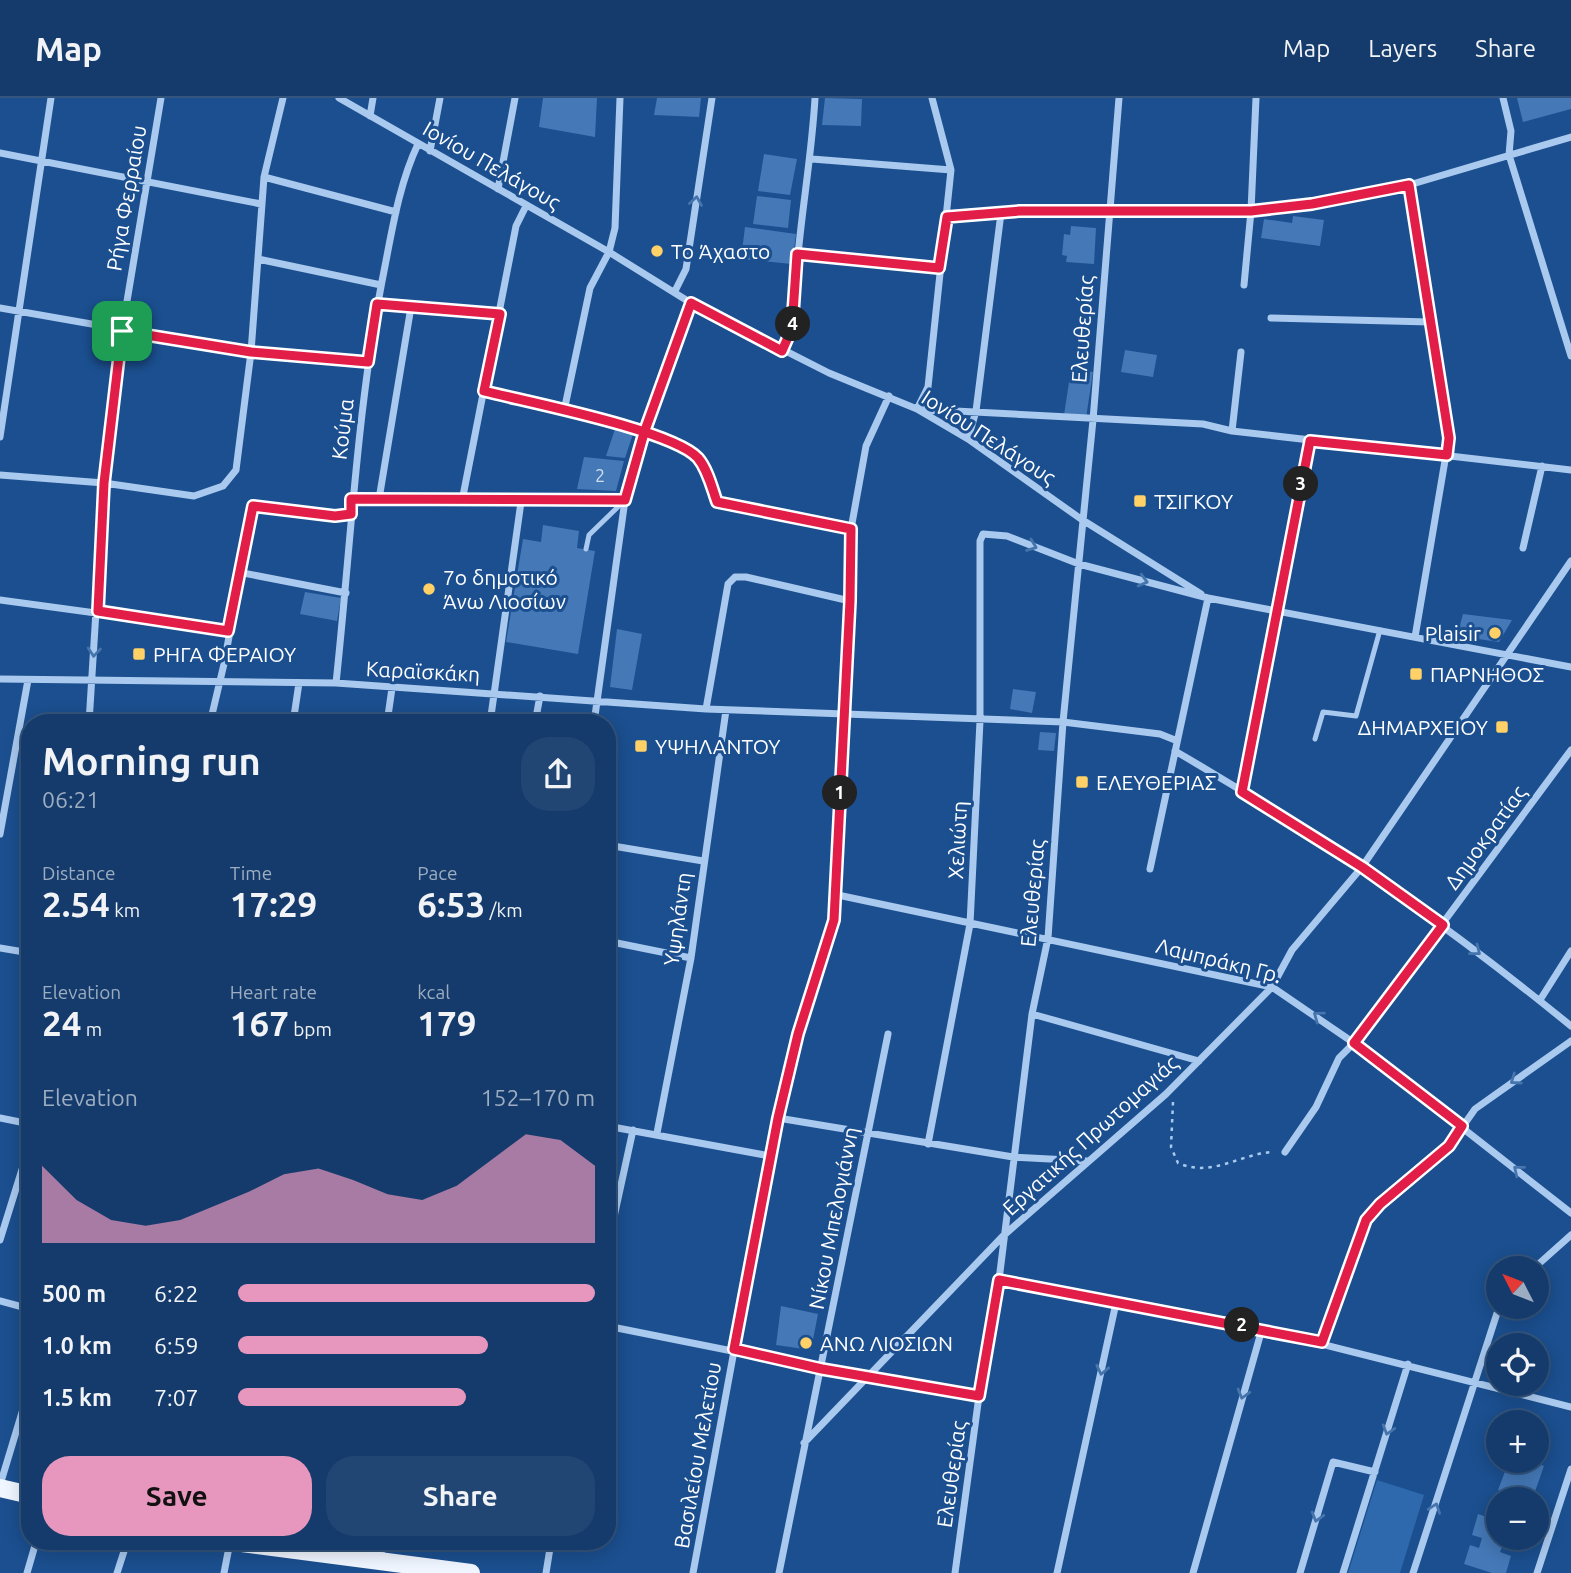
<!DOCTYPE html>
<html lang="en">
<head>
<meta charset="utf-8">
<style>
  :root { --surface:#143b6b; --page:#214673; --text:#f1f3f6; --muted:#9dadc1; --line:#33557e; --accent:#e797bd }
  body { margin:0; font-family:Ubuntu,sans-serif; background:var(--page); color:var(--text); height:100vh; display:flex; flex-direction:column; font-size:26px; white-space:nowrap }
  * { box-sizing:border-box; margin:0 }
  p { font-size:23px; color:var(--muted) }
  .icon { flex:none; width:38px; height:38px; fill:none; stroke:currentColor; stroke-width:2; stroke-linecap:round; stroke-linejoin:round }
  .map { position:relative; flex:1; overflow:hidden }
  .panel { position:absolute; left:21px; top:616px; width:595px; height:836px; display:flex; flex-direction:column; background:var(--surface); border-radius:28px; box-shadow:0 4px 18px #0003,0 0 0 2px var(--line) }
  .panel>* { flex:none }
  .needle { width:46px; rotate:312deg }
  .controls { position:absolute; left:1486px; top:1158px; display:grid; gap:14px }
  .controls a { display:grid; place-items:center; width:63px; height:63px; border-radius:50%; background:var(--surface); box-shadow:0 4px 18px #0003,0 0 0 2px var(--line); font-size:35px }
  .pin { position:absolute; display:grid; place-items:center; width:60px; height:60px; color:#fff; margin:-30px; border-radius:14px; box-shadow:0 4px 10px #0006 }
  .km { position:absolute; width:35px; height:35px; margin:-18px; border-radius:50%; background:#222; color:#fff; font-size:19px; line-height:35px; text-align:center }
  .round { display:grid; place-items:center; flex:none; width:74px; height:74px; border-radius:28px; background:var(--page) }
  .head { display:flex; align-items:center; justify-content:space-between; height:119px; padding:0 21px }
  h1 { font-size:38px; font-weight:700; line-height:52px }
  .metrics { display:grid; grid-template-columns:repeat(3,1fr); gap:10px; height:119px; padding:7px 21px }
  .metrics div { display:grid; align-content:center }
  .metrics b { font-size:35px; font-weight:700 }
  .metrics small { font-size:19px; font-weight:400 }
  .metrics p { font-size:19px }
  .chart { height:196px; padding:14px 21px }
  .chart p { display:flex; justify-content:space-between }
  .chart svg { width:100%; height:126px; margin-top:7px; fill:var(--accent); opacity:.7 }
  .primary-button { display:flex; gap:14px; margin-top:auto; padding:14px 21px }
  .primary-button a { flex:1; height:80px; border-radius:28px; background:var(--accent); color:#111; font-size:28px; font-weight:700; line-height:80px; text-align:center }
  .primary-button a+a { background:var(--page); color:var(--text) }
  ul { padding:0 21px; list-style:none; font-size:23px }
  li { display:grid; grid-template-columns:112px 84px 1fr; align-items:center; height:52px }
  li i { height:18px; border-radius:9px; background:var(--accent) }
  header { display:flex; align-items:center; gap:42px; box-sizing:border-box; height:98px; padding:0 35px; background:var(--surface); border-bottom:2px solid var(--line) }
  header strong { font-size:33px }
  nav { display:flex; gap:38px; margin-inline-start:auto; font-size:24px }
  .map>svg:first-child { display:block }
  .green { fill:#2e69ad }
  .building { fill:#4478b7 }
  .lines { fill:none; stroke-linecap:round; stroke-linejoin:round }
  .path { stroke:#a9c9ee; stroke-width:2.5; stroke-dasharray:3.5 5; stroke-linecap:butt }
  .lane { stroke:#a9c9ee; stroke-width:5 }
  .street { stroke:#a9c9ee; stroke-width:7 }
  .primary { stroke:#f0f6ff; stroke-width:18 }
  .oneway { stroke:#4674ac }
  .route-casing { stroke:#fff; stroke-width:14 }
  .route { stroke:#e11d48; stroke-width:9 }
  .poi-dot { fill:#ffd166; stroke:#1b4f8f; stroke-width:2.5 }
  .labels { text-anchor:middle; dominant-baseline:central; stroke-width:6; stroke-linejoin:round; paint-order:stroke }
  .number-label { font-size:18px; fill:#d0dded }
  .street-label { font-size:21px; fill:#fff; stroke:#1b4f8f }
  .poi-label { font-size:21px; fill:#fff; stroke:#1b4f8f; text-anchor:start }
</style>
</head>
<body>
<header>
<strong>Map</strong>
<nav><a>Map</a><a>Layers</a><a>Share</a></nav>
</header>
<div class="map">
<svg width="1571" height="1475" viewBox="0 0 1571 1475">
  <rect width="100%" height="100%" fill="#1b4f8f"/>
  <path class="green" d="M1377 1382 1424 1397 1400 1475H1348Z"/>
  <path class="building" d="M543 0H597L595 39 539 29Z
    M657 0H701L699 19 654 17Z
    M825 0 862 1 861 28 822 27Z
    M1517 0H1571V11L1523 24Z
    M764 56 797 61 790 97 758 93Z
    M757 98 791 102 788 130 753 126Z
    M1293 118 1324 122 1320 148 1261 140 1264 121 1292 125Z
    M1071 128 1096 130 1094 166 1066 164 1067 158 1062 157 1064 136 1070 137Z
    M745 129 796 136 792 166 741 161Z
    M1125 252 1157 257 1153 279 1121 274Z
    M1071 271 1093 274 1086 320 1064 317Z
    M615 331 633 336 625 360 606 358Z
    M584 359 624 363 616 393 577 391Z
    M543 427 579 433 577 450 595 453 578 556 506 544 523 441 541 444Z
    M305 494 341 500 337 523 300 516Z
    M1463 516 1512 522 1499 544 1457 538Z
    M617 531 642 536 632 592 610 589Z
    M1013 591 1036 594 1032 615 1010 611Z
    M1040 634 1056 635 1054 653 1038 652Z
    M781 1208 818 1216 811 1252 776 1247Z
    M1509 1363H1532L1544 1368 1532 1402 1498 1392Z
    M1478 1416 1498 1423V1440H1516L1513 1450 1503 1447 1500 1454 1511 1458 1506 1475H1492L1464 1466 1470 1447 1479 1450 1482 1440 1472 1437Z"/>
  <g class="lines">
    <path class="path" d="M654 338C687 348 702 361 714 394
      M1173 1004 1171 1049 1178 1065C1212 1080 1239 1056 1273 1054"/>
    <path class="lane" d="M586 451 589 437 624 403
      M1315 641 1323 614 1356 618 1380 532"/>
    <path class="street" d="M339 0 609 154 691 205 829 275 917 311 968 341 1081 421 1201 496
      M932 0 951 72 928 289 917 311 1203 326 1232 333 1571 372
      M1503 0 1511 33 1509 57 1571 258
      M370 18 373 0
      M430 53 440 0
      M0 55 261 106
      M812 61 951 72
      M264 79 396 114
      M1409 87 1449 339 1415 539
      M498 91 515 0
      M947 119 1020 113H1251L1312 106 1409 87 1571 39
      M798 157 939 170
      M258 161 381 187
      M1244 187 1251 113 1256 0
      M675 193 686 171 712 0
      M377 207 500 216
      M0 210 251 254 368 264
      M1271 220 1430 224
      M782 253C796 222 794 191 798 157 803 104 812 53 815 0
      M483 293 644 335
      M564 313 590 190 609 154 615 130 620 0
      M1232 333 1241 254
      M0 339 51 0
      M968 341 976 313 1001 115
      M0 377 104 385 194 398 223 388 236 372 251 254 264 79 283 0
      M351 401 625 402
      M379 401 411 209
      M462 403 516 128 526 108
      M717 404 851 431
      M1523 450 1542 368
      M238 474 346 495
      M0 502 228 533
      M0 581 336 585 706 611 1063 624 1160 636 1175 642
      M336 585C351 446 357 306 385 168 393 127 400 84 418 46
      M706 611 728 486 735 479H746L850 503
      M89 625 104 385 122 233 161 0
      M210 625 224 566 253 408 335 417 350 416
      M293 625 299 585
      M387 625 392 590
      M490 625 521 404
      M535 625 540 598
      M594 625 625 402 644 335 691 205
      M1175 653C1315 734 1446 826 1571 928
      M1242 694 1309 343
      M0 736 28 582
      M607 747 703 763
      M1150 771 1208 500
      M833 796 1272 889 1354 945 1571 1115
      M607 843 691 860
      M0 850 30 855
      M1540 902 1571 853
      M1032 916 1199 963
      M0 1020 30 1026
      M778 1020 1013 1059 1088 1063
      M607 1028 770 1058
      M657 1035 691 860 726 612
      M928 1046 970 826 980 623V443L983 436 1007 438 1079 466 1208 500 1571 569
      M1285 1054 1316 1009 1339 960 1354 945 1571 652
      M0 1142 24 1065 30 1033
      M607 1151 633 1032
      M1533 1171 1571 1137
      M999 1182 1262 1231 1571 1309
      M0 1203 30 1211
      M607 1228 822 1271 979 1298
      M1322 1244 1366 1122 1380 1106 1449 1048 1475 1011 1571 943
      M804 1345 1003 1138 1166 996 1272 889 1292 852 1362 769 1571 463
      M0 1387 30 1288
      M380 1462 383 1444
      M27 1475 36 1444
      M117 1475 127 1444
      M224 1475 230 1444
      M546 1475 551 1444
      M693 1475 770 1058 798 936 833 822 850 503 851 431 866 348 889 298
      M779 1475 888 936
      M955 1475 979 1298 999 1182 1032 916 1048 840 1063 624 1093 322 1119 0
      M1057 1475 1116 1205
      M1193 1475 1262 1231
      M1300 1475 1333 1364 1375 1374
      M1343 1475 1408 1266
      M1413 1475 1499 1209
      M1537 1475 1571 1371"/>
    <path class="primary" d="M0 1390 30 1397
      M234 1444 471 1475"/>
  </g>
  <defs><path id="oneway-chevron" d="M-2-3.5L2.5 0L-2 3.5" fill="none" stroke-width="1.6" stroke-linecap="round" stroke-linejoin="round" transform="scale(1.75)"/></defs>
  <g class="oneway">
    <use href="#oneway-chevron" transform="translate(696 103) rotate(-81)"/>
    <use href="#oneway-chevron" transform="translate(1032 448) rotate(21)"/>
    <use href="#oneway-chevron" transform="translate(1143 483) rotate(15)"/>
    <use href="#oneway-chevron" transform="translate(94 554) rotate(95)"/>
    <use href="#oneway-chevron" transform="translate(1476 853) rotate(38)"/>
    <use href="#oneway-chevron" transform="translate(1318 918) rotate(-144)"/>
    <use href="#oneway-chevron" transform="translate(1515 982) rotate(145)"/>
    <use href="#oneway-chevron" transform="translate(1518 1072) rotate(-141)"/>
    <use href="#oneway-chevron" transform="translate(1102 1272) rotate(102)"/>
    <use href="#oneway-chevron" transform="translate(1243 1296) rotate(106)"/>
    <use href="#oneway-chevron" transform="translate(1388 1332) rotate(107)"/>
    <use href="#oneway-chevron" transform="translate(1435 1410) rotate(-71)"/>
    <use href="#oneway-chevron" transform="translate(1317 1419) rotate(106)"/>
  </g>
  <g class="lines">
    <g class="route-casing">
      <path id="route" d="M122 233 251 254 368 264 377 206 500 216 484 293C527 304 672 332 698 360 708 372 712 390 717 404L851 431 850 503 834 822 798 936 778 1020 734 1251 822 1271 979 1298 999 1182 1322 1244 1366 1122 1380 1106 1449 1048 1462 1028 1354 945 1443 827 1362 769 1242 694 1310 343 1447 357 1449 340 1409 87 1312 106 1251 113H1020L947 119 939 170 797 156 792 230 782 253 691 205 644 335 625 402 351 401V416L335 418 253 408 228 533 98 513 104 385 122 233"/>
    </g>
    <use href="#route" class="route"/>
  </g>
  <g class="poi-dot">
    <circle cx="657" cy="153" r="7"/>
    <rect x="1133" y="396" width="14" height="14" rx="3.5"/>
    <circle cx="429" cy="491" r="7"/>
    <circle cx="1495" cy="535" r="7"/>
    <rect x="132" y="549" width="14" height="14" rx="3.5"/>
    <rect x="1409" y="569" width="14" height="14" rx="3.5"/>
    <rect x="1495" y="622" width="14" height="14" rx="3.5"/>
    <rect x="634" y="641" width="14" height="14" rx="3.5"/>
    <rect x="1075" y="677" width="14" height="14" rx="3.5"/>
    <circle cx="806" cy="1245" r="7"/>
  </g>
  <g class="labels">
    <g class="number-label">
      <text x="600" y="377">2</text>
    </g>
    <g class="street-label">
      <text transform="translate(492 67) rotate(30)">Ιονίου Πελάγους</text>
      <text transform="translate(126 100) rotate(-80)">Ρήγα Φερραίου</text>
      <text transform="translate(1082 231) rotate(-86)">Ελευθερίας</text>
      <text transform="translate(342 331) rotate(-83)">Κούμα</text>
      <text transform="translate(989 339) rotate(33)">Ιονίου Πελάγους</text>
      <text transform="translate(423 573) rotate(3)">Καραϊσκάκη</text>
      <text transform="translate(1485 739) rotate(-54)">Δημοκρατίας</text>
      <text transform="translate(957 742) rotate(-87)">Χελιώτη</text>
      <text transform="translate(1032 795) rotate(-85)">Ελευθερίας</text>
      <text transform="translate(677 821) rotate(-82)">Υψηλάντη</text>
      <text transform="translate(1219 862) rotate(14)">Λαμπράκη Γρ.</text>
      <text transform="translate(1090 1037) rotate(-42)">Εργατικής Πρωτομαγιάς</text>
      <text transform="translate(833 1120) rotate(-79)">Νίκου Μπελογιάννη</text>
      <text transform="translate(697 1357) rotate(-80)">Βασιλείου Μελετίου</text>
      <text transform="translate(951 1376) rotate(-82)">Ελευθερίας</text>
    </g>
    <g class="poi-label">
      <text x="671" y="153">Το Άχαστο</text>
      <text x="1154" y="403">ΤΣΙΓΚΟΥ</text>
      <text x="443" y="479">7ο δημοτικό<tspan x="443" dy="24">Άνω Λιοσίων</tspan></text>
      <text x="1481" y="535" text-anchor="end">Plaisir</text>
      <text x="153" y="556">ΡΗΓΑ ΦΕΡΑΙΟΥ</text>
      <text x="1430" y="576">ΠΑΡΝΗΘΟΣ</text>
      <text x="1488" y="629" text-anchor="end">ΔΗΜΑΡΧΕΙΟΥ</text>
      <text x="655" y="648">ΥΨΗΛΑΝΤΟΥ</text>
      <text x="1096" y="684">ΕΛΕΥΘΕΡΙΑΣ</text>
      <text x="820" y="1245">ΑΝΩ ΛΙΟΣΙΩΝ</text>
    </g>
  </g>
</svg>
<div class="controls">
<a><svg class="needle" viewBox="-14 -14 28 28"><path d="M0-13l5 13h-10z" fill="#e53935"/><path d="M0 13l5-13h-10z" fill="#9dadc1"/></svg></a>
<a><svg class="icon" aria-label="locate" viewBox="0 0 24 24"><circle cx="12" cy="12" r="6"/><path d="M12 2v4M12 18v4M2 12h4M18 12h4"/></svg></a>
<a>+</a>
<a>−</a>
</div>
<div class="pin" style="left:122px;top:233px;background:#1e9e55"><svg class="icon" aria-label="arrive" viewBox="0 0 24 24"><path d="M6 21V4h12l-3 4 3 4H6"/></svg></div>
<b class="km" style="left:840px;top:695px">1</b>
<b class="km" style="left:1242px;top:1227px">2</b>
<b class="km" style="left:1301px;top:386px">3</b>
<b class="km" style="left:793px;top:226px">4</b>
<section class="panel">
<div class="head"><div><h1>Morning run</h1><p>06:21</p></div><a class="round"><svg class="icon" aria-label="share" viewBox="0 0 24 24"><path d="M12 15V3M7 8l5-5 5 5M5 13v7h14v-7"/></svg></a></div>
<div class="metrics">
<div><p>Distance</p><b>2.54<small> km</small></b></div>
<div><p>Time</p><b>17:29</b></div>
<div><p>Pace</p><b>6:53<small> /km</small></b></div>
</div>
<div class="metrics">
<div><p>Elevation</p><b>24<small> m</small></b></div>
<div><p>Heart rate</p><b>167<small> bpm</small></b></div>
<div><p>kcal</p><b>179</b></div>
</div>
<div class="chart"><p><span>Elevation</span>152–170 m</p>
<svg viewBox="0 0 160 44" preserveAspectRatio="none"><path d="M0 44V17L10 29L20 36L30 38L40 36L50 31L60 26L70 20L80 18L90 22L100 27L110 29L120 24L130 15L140 6L150 8L160 17V44z"/></svg>
</div>
<ul>
<li><b>500 m</b>6:22<i style="width:100%"></i></li>
<li><b>1.0 km</b>6:59<i style="width:70%"></i></li>
<li><b>1.5 km</b>7:07<i style="width:64%"></i></li>
</ul>
<div class="primary-button"><a>Save</a><a>Share</a></div>
</section>
</div>
</body>
</html>
